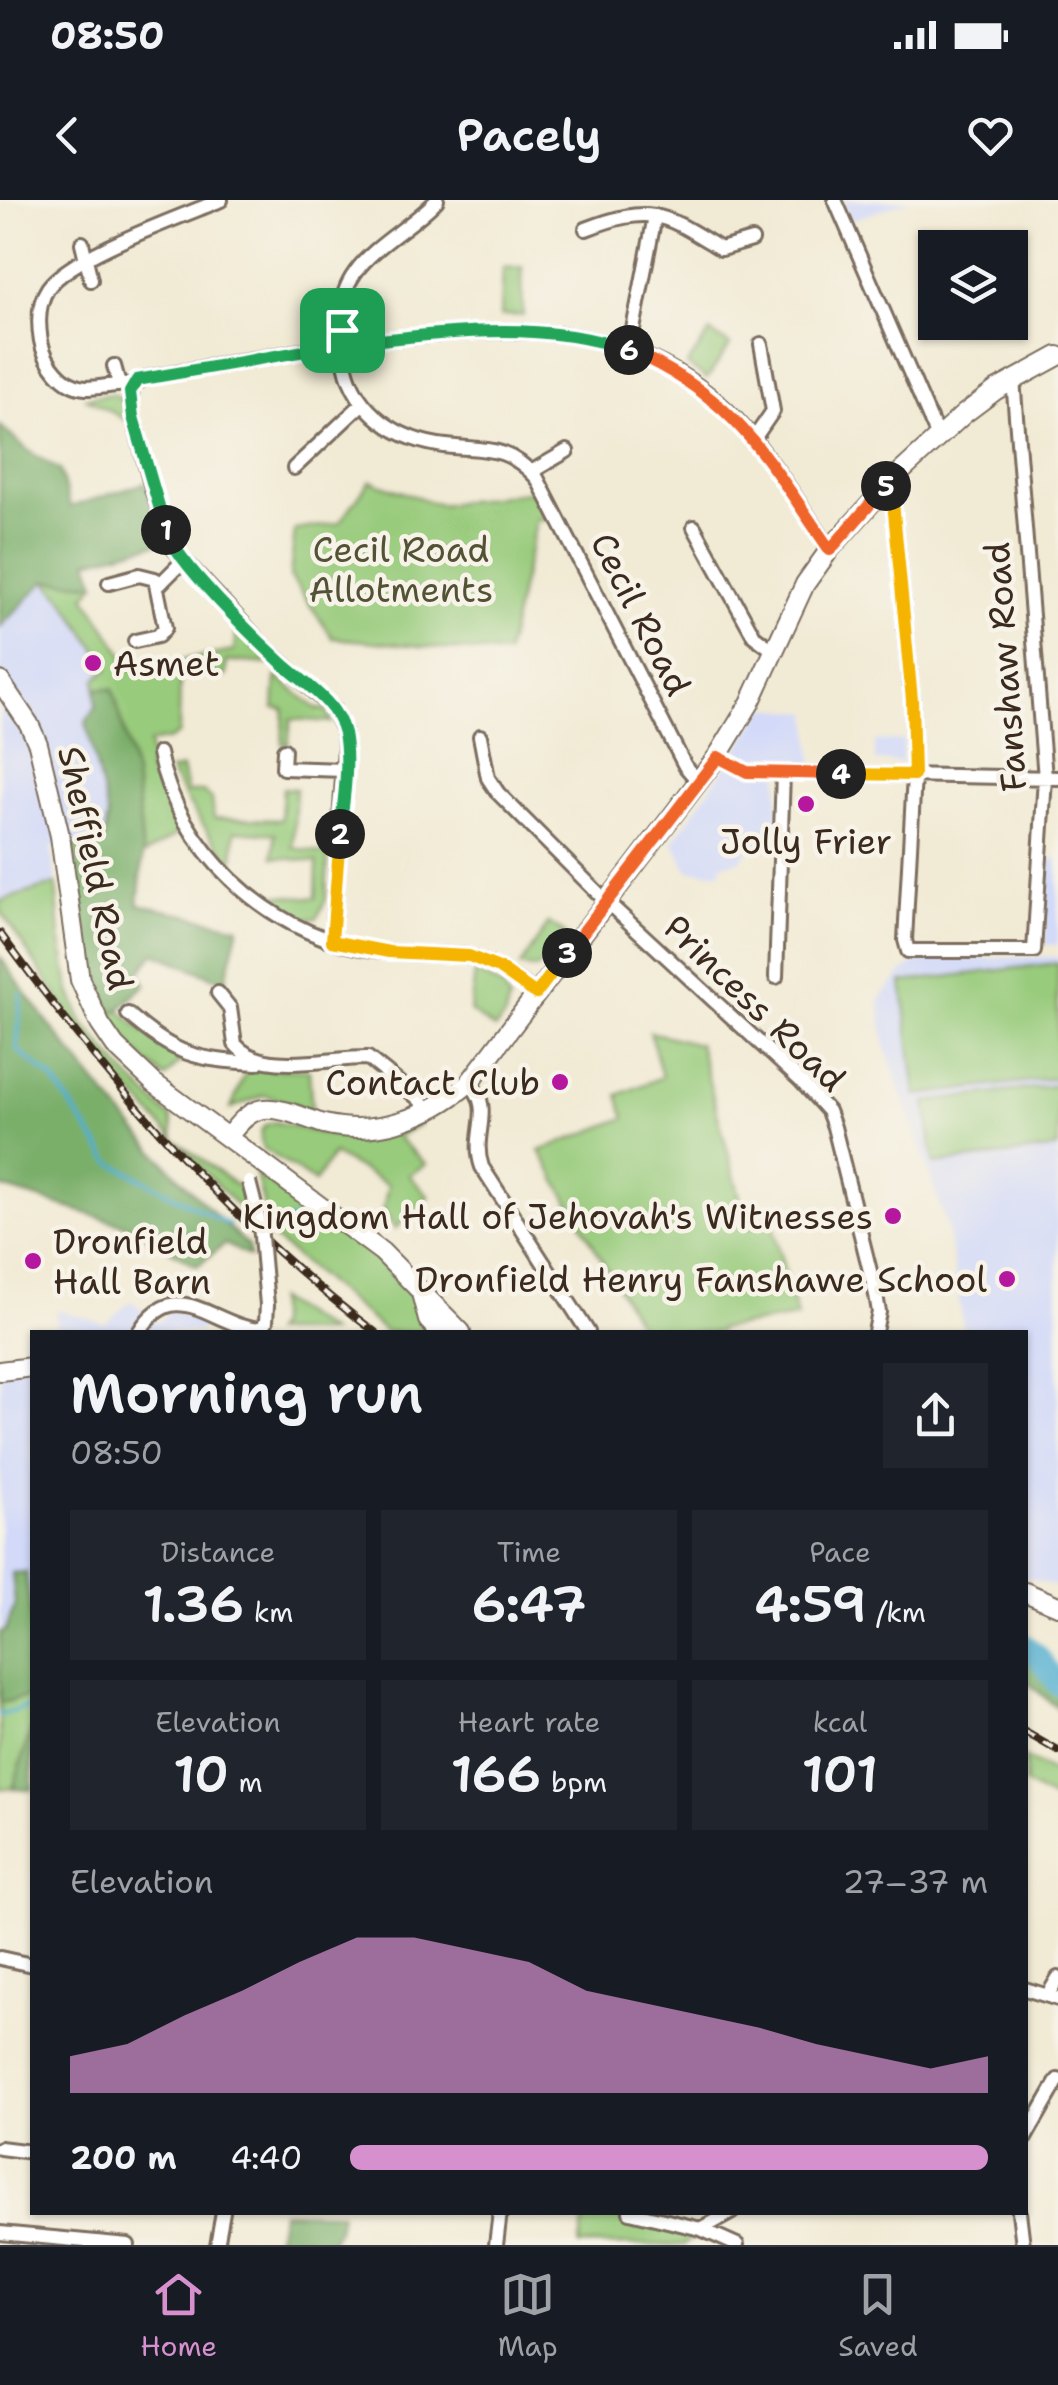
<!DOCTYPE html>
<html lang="en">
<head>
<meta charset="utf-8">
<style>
  :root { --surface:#171b24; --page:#20242c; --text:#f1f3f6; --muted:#9ea1a6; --line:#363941; --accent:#d690ce }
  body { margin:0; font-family:"Shantell Sans",sans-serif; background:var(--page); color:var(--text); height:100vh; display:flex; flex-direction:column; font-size:38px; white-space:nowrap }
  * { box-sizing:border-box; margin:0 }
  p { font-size:32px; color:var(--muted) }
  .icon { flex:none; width:55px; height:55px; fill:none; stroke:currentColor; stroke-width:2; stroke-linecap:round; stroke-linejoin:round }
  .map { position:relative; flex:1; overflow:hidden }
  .panel { position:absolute; left:30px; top:1130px; width:998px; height:885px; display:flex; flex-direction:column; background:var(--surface); border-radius:0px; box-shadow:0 2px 8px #0004 }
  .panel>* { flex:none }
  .buttons { position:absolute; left:918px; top:30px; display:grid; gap:20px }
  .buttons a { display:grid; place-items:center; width:110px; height:110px; border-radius:0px; background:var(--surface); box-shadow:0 2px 8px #0004; font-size:50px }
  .pin { position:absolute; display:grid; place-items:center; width:85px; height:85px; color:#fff; margin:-42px; border-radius:20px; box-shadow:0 5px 15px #0006 }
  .km { position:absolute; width:50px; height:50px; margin:-25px; border-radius:50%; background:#222; color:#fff; font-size:28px; line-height:50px; text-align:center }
  .round { display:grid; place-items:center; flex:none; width:105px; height:105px; border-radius:0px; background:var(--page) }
  .head { display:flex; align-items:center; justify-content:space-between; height:170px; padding:0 40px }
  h1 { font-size:55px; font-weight:600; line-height:75px }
  .figures { display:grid; grid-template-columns:repeat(3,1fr); gap:15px; height:170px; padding:10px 40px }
  .figures div { display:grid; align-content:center; border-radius:0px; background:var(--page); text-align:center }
  .figures b { font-size:50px; font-weight:600 }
  .figures small { font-size:28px; font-weight:400 }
  .figures p { font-size:28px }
  .chart { height:280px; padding:20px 40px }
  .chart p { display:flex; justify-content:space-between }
  .chart svg { width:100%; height:180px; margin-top:10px; fill:var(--accent); opacity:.7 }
  ul { padding:0 40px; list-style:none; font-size:32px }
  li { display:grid; grid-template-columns:160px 120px 1fr; align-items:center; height:75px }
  li i { height:25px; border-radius:12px; background:var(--accent) }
  .status { display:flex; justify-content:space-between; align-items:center; height:70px; padding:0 50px; background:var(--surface); direction:ltr }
  .status svg { height:28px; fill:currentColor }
  header { display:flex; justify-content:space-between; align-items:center; height:130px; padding:0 40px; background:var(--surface); font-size:45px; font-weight:600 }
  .menu { display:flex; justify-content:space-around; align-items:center; height:140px; border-top:2px solid var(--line); background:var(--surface); font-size:28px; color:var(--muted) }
  .menu a { display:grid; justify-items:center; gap:5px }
  .menu .active { color:var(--accent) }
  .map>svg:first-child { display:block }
  .built { fill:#d2d9f9 }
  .green { fill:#98cb7b; stroke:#6a7a4c; stroke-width:2.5 }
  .forest { fill:#7aaf6b; stroke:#5a6c44; stroke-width:2.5 }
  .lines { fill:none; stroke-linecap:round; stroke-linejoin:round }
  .stream { stroke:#51afd0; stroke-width:4 }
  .river { stroke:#51afd0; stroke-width:22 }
  .street-casing { stroke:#7b6d5e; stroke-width:18 }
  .secondary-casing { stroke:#7b6d5e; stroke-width:22 }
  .street { stroke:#fff; stroke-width:12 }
  .secondary { stroke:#fff; stroke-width:18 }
  .rail-casing { stroke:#3b2a1e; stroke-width:8 }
  .rail { stroke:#f7f3e8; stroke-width:4; stroke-dasharray:11; stroke-linecap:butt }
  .street-bridge-casing { stroke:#7b6d5e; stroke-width:18; stroke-linecap:butt }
  .street-bridge { stroke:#fff; stroke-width:12 }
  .split-1-casing { stroke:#fff; stroke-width:20 }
  .split-2-casing { stroke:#fff; stroke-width:20 }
  .split-3-casing { stroke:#fff; stroke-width:20 }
  .split-4-casing { stroke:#fff; stroke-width:20 }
  .split-5-casing { stroke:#fff; stroke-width:20 }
  .split-6-casing { stroke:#fff; stroke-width:20 }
  .split-7-casing { stroke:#fff; stroke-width:20 }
  .split-1 { stroke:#22a559; stroke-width:12 }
  .split-2 { stroke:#22a559; stroke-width:12 }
  .split-3 { stroke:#f5b400; stroke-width:12 }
  .split-4 { stroke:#f0652b; stroke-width:12 }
  .split-5 { stroke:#f5b400; stroke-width:12 }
  .split-6 { stroke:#f0652b; stroke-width:12 }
  .split-7 { stroke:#22a559; stroke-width:12 }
  .poi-dot { fill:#b5179e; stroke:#f7f3e8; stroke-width:4 }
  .labels { text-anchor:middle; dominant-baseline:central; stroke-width:9; stroke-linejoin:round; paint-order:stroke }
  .park-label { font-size:35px; fill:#525235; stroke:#f7f3e8 }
  .street-label { font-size:35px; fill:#3b2a1e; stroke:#f7f3e8 }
  .poi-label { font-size:35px; fill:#3b2a1e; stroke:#f7f3e8; text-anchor:end }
</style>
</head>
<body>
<div class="status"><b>08:50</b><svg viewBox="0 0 49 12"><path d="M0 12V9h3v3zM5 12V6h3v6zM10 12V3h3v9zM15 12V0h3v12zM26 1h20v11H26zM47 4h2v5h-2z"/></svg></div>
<header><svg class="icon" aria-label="back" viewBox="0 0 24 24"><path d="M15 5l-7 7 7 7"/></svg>Pacely<svg class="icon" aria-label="heart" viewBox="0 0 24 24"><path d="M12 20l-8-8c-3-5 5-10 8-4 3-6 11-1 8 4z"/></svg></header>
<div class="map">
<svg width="1058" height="2045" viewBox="0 0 1058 2045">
  <rect width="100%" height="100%" fill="#f7f3e8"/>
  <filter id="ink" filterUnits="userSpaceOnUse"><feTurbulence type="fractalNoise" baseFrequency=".01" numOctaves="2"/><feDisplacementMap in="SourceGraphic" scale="20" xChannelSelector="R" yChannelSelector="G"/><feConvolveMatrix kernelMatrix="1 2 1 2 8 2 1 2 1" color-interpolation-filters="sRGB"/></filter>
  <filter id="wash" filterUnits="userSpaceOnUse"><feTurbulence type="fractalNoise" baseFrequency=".0048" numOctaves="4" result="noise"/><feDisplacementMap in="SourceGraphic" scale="40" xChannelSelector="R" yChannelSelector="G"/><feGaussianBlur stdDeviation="2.25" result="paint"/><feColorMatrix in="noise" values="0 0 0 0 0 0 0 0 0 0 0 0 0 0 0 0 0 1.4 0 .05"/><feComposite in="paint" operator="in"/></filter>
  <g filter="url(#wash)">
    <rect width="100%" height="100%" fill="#f1ead4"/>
    <path class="built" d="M843 0H910L849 21Z
      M45 380 62 398 109 468 96 507 87 522 108 616 103 646H51L56 684 0 701V427Z
      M766 508 809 512 813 566 779 567 777 649H749L740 661 722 664 720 672 689 671 673 642Z
      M903 540 902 562 875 561V541Z
      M1049 659H1058V745L1045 744Z
      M1058 757V1387L1025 1377V1132H964L947 1025 886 848 879 800 901 774 918 760Z
      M131 1101 159 1123 169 1111 192 1115 203 1126 199 1132H32V1423L0 1432V1161L24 1159V1133L55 1131 57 1110 105 1124Z"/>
    <path class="green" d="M522 67 523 115 501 116 503 68Z
      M710 132 730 145 707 179 687 165Z
      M110 194C125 196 125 208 128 221L86 198Z
      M370 281 440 305 532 291 548 320 537 319 506 454 333 438 290 376 295 330 339 323Z
      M45 380 96 384 85 396 132 469 234 451 236 432 273 464 227 461 226 476 180 474 179 533 170 539 149 543 152 565 148 568 181 632 143 655 135 575 113 489H96V479L109 468 62 398Z
      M276 476 317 509H325L332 522 291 519 288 545 282 544 284 509 274 508Z
      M182 568 187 592H203L212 599 214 618 281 620 283 588 296 589 293 648 328 654 326 699 317 718C297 721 279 704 263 694L316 698 317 662 273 657 275 634 235 631 233 662C207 635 188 604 170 571Z
      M56 684 60 737 70 791 83 823 125 873 171 918 174 939 244 991 253 1023C198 964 141 907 92 844 59 801 30 755 0 710V701Z
      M549 723 566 734 537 769 520 766Z
      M1058 763V878L916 895 902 782Z
      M475 772 502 787 509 800 505 816 495 829 470 811Z
      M119 810 164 849 182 859 165 878 134 850 107 813Z
      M650 832 699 844 748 1028 771 1020 797 1117 719 1129V1132H643L540 951 625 918 618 895 662 877Z
      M247 869 309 870 312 911 265 895 231 908Z
      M1058 885V948L934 964 926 902Z
      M275 922 324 934 360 937 420 924 397 937 426 964 409 975 429 997 395 1029 383 1010 388 985 333 954 315 982 263 948C258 935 260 924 275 922Z
      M256 972 367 1049 412 1094 426 1132H386L270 1035Z
      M277 1099 330 1132H272L277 1125Z
      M32 1496V1526L13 1589 0 1588V1503Z
      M1025 1558 1058 1575V1602L1025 1584Z
      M586 2013H598L699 2035 683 2045H579Z"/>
    <path class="forest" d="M0 226 30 252 60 270 70 307 145 283 163 342 88 361 96 384 45 381 0 427Z
      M96 489H113L135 575 143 655 138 704 239 727 225 782 154 753 139 773 146 784 119 810 107 813 90 768 73 645 103 646 108 616 86 522 96 507Z
      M0 757C73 860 155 960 248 1046L250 1057 225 1044 197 1066 128 1026 0 987Z
      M26 1372 32 1423V1496L0 1503V1432L5 1431 15 1405 12 1373Z
      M1025 1445C1037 1455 1044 1469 1058 1477V1509L1025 1480Z
      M32 1526V1590L13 1589Z
      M282 2013V2012L341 2013 338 2030 328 2045H275Z"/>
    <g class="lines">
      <path class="stream" d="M21 794 17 850 52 878 110 962 229 1025
        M251 1023 307 1019
        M0 1515 32 1506"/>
      <path class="river" d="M1025 1445 1038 1456 1058 1485"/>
    </g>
  </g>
  <g filter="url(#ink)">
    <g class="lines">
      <g class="street-casing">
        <path id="street" d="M835 0 938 237
          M586 29C653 3 665 15 721 49L752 40
          M82 43 91 80
          M334 143a14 14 0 1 1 28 0a14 14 0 1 1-28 0Z
          M342 131C331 62 397 42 437 0
          M362 142C497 127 631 111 736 219 772 258 800 306 830 349
          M629 150 655 16
          M344 157C350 205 390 237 438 245 480 252 503 241 537 278L685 566 699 582
          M114 166 119 184
          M133 185C117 183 102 188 86 188 63 187 45 162 41 141 38 124 38 103 48 88 71 55 181 17 221 0
          M753 240 773 211 761 144
          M294 268 362 204
          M531 272 567 251
          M891 281 912 500 914 575 905 740 908 751H1034L1045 578 1013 179
          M694 327 754 436 774 451
          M109 383 139 375 155 379 165 428 158 436 135 441
          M157 387 184 360
          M480 536 488 578 498 593 607 702 801 881 828 911 834 927 876 1095 879 1112 875 1132
          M284 550 283 568 344 570
          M159 553C178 649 266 730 360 748 396 755 433 753 469 756L499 768 536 793
          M717 557 747 572 1058 578
          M332 741 345 547 344 532 333 509 264 446 174 349 153 292 133 217 130 201 133 185 145 178 334 145
          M776 777 783 573
          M218 793 230 808 235 844C262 877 331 857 368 858L418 898 430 912
          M128 814C174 855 196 860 257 863
          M469 883C496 909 470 934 482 967L588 1132
          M139 1132C176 1073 212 1126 260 1130L266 1122 267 1105
          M0 1758 32 1765
          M1025 1789 1058 1799
          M1048 1795 1058 1778
          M1025 1938 1058 1880
          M0 1948 32 1952
          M630 2012 701 2029 737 2045
          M1019 2012 1023 2045
          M701 2029 732 2012
          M0 2033 128 2045
          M217 2045 223 2012
          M496 2045 500 2012"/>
      </g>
      <g class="secondary-casing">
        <path id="secondary" d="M0 481 29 524 38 544 60 636 80 780 100 824 115 846 154 883 382 1052 461 1132
          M228 937C237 925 249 910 264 909 283 907 306 919 324 924 377 937 429 917 469 883L717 557 750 503 805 384 830 349 891 281 964 214 996 190 1058 156
          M421 1093 428 1120 439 1132
          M0 1171 32 1167
          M1025 1392 1058 1406"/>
      </g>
      <use href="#street" class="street"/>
      <use href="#secondary" class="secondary"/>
      <g class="rail-casing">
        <path id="rail" d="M0 733C107 880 229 1023 375 1132
          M1025 1532 1058 1551"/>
      </g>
      <use href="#rail" class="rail"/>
      <g class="street-bridge-casing">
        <path id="street-bridge" d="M249 982 260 1025 267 1105"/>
      </g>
      <use href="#street-bridge" class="street-bridge"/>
    </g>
  </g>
  <g class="lines" filter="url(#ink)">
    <g class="split-1-casing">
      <path id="split-1" d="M166 330 133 217 130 192 137 180 334 146 335 137 342 130"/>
    </g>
    <g class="split-2-casing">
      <path id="split-2" d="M166 330C176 362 256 439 283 464 305 484 337 502 344 533 350 564 343 603 340 634"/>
    </g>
    <g class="split-3-casing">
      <path id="split-3" d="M340 634 332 741 389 752 469 756 499 768 536 794 567 753"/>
    </g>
    <g class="split-4-casing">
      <path id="split-4" d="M567 753 718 557 747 572 841 574"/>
    </g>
    <g class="split-5-casing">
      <path id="split-5" d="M841 574 914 575 912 500 891 281 886 286"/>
    </g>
    <g class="split-6-casing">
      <path id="split-6" d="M629 150C737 197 766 258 830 350L886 286"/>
    </g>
    <g class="split-7-casing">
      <path id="split-7" d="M342 130 354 131 362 142C452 132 541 120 629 150"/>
    </g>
    <use href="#split-1" class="split-1"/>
    <use href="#split-2" class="split-2"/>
    <use href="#split-3" class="split-3"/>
    <use href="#split-4" class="split-4"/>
    <use href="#split-5" class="split-5"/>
    <use href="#split-6" class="split-6"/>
    <use href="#split-7" class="split-7"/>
  </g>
  <g class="poi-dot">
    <circle cx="93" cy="463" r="10"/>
    <circle cx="806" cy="604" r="10"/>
    <circle cx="560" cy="882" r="10"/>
    <circle cx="893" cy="1016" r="10"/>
    <circle cx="33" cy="1061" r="10"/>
    <circle cx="1007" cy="1079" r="10"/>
  </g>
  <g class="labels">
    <g class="park-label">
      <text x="401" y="349">Cecil Road<tspan x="401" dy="40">Allotments</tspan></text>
    </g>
    <g class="street-label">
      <text transform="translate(641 414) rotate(63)">Cecil Road</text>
      <text transform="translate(1005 467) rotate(-94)">Fanshaw Road</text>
      <text transform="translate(96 668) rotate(78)">Sheffield Road</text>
      <text transform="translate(755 803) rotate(44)">Princess Road</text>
    </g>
    <g class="poi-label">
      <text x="113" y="463" text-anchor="start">Asmet</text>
      <text x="806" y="641" text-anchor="middle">Jolly Frier</text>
      <text x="540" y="882">Contact Club</text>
      <text x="873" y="1016">Kingdom Hall of Jehovah's Witnesses</text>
      <text x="53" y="1041" text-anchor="start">Dronfield<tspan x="53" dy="40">Hall Barn</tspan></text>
      <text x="987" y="1079">Dronfield Henry Fanshawe School</text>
    </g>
  </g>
</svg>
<div class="buttons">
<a><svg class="icon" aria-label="layers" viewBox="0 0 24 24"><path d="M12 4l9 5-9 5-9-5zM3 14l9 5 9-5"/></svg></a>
</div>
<div class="pin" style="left:342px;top:130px;background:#1e9e55"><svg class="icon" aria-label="arrive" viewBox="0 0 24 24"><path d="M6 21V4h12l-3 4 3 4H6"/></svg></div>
<b class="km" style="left:166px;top:330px">1</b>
<b class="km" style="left:340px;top:634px">2</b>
<b class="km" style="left:567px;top:753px">3</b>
<b class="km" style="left:841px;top:574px">4</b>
<b class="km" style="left:886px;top:286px">5</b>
<b class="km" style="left:629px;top:150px">6</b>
<section class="panel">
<div class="head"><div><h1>Morning run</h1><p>08:50</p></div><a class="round"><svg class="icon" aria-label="share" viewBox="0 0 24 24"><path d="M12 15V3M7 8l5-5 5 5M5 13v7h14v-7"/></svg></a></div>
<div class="figures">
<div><p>Distance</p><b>1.36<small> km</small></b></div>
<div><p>Time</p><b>6:47</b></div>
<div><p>Pace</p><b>4:59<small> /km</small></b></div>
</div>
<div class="figures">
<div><p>Elevation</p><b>10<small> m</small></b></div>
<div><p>Heart rate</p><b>166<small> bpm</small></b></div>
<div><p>kcal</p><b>101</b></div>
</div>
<div class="chart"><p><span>Elevation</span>27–37 m</p>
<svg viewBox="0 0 160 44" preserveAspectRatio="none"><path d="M0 44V35L10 32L20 25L30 19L40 12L50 6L60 6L70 9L80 12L90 19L100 22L110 25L120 28L130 32L140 35L150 38L160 35V44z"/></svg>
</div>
<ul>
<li><b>200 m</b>4:40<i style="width:100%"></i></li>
</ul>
</section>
</div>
<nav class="menu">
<a class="active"><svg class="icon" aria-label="home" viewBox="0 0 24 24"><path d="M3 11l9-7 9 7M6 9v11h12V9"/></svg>Home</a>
<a><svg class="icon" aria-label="map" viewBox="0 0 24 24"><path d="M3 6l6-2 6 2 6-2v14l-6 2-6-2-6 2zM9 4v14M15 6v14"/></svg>Map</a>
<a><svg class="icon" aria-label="saved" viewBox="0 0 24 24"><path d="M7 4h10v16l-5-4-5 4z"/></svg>Saved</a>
</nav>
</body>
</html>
